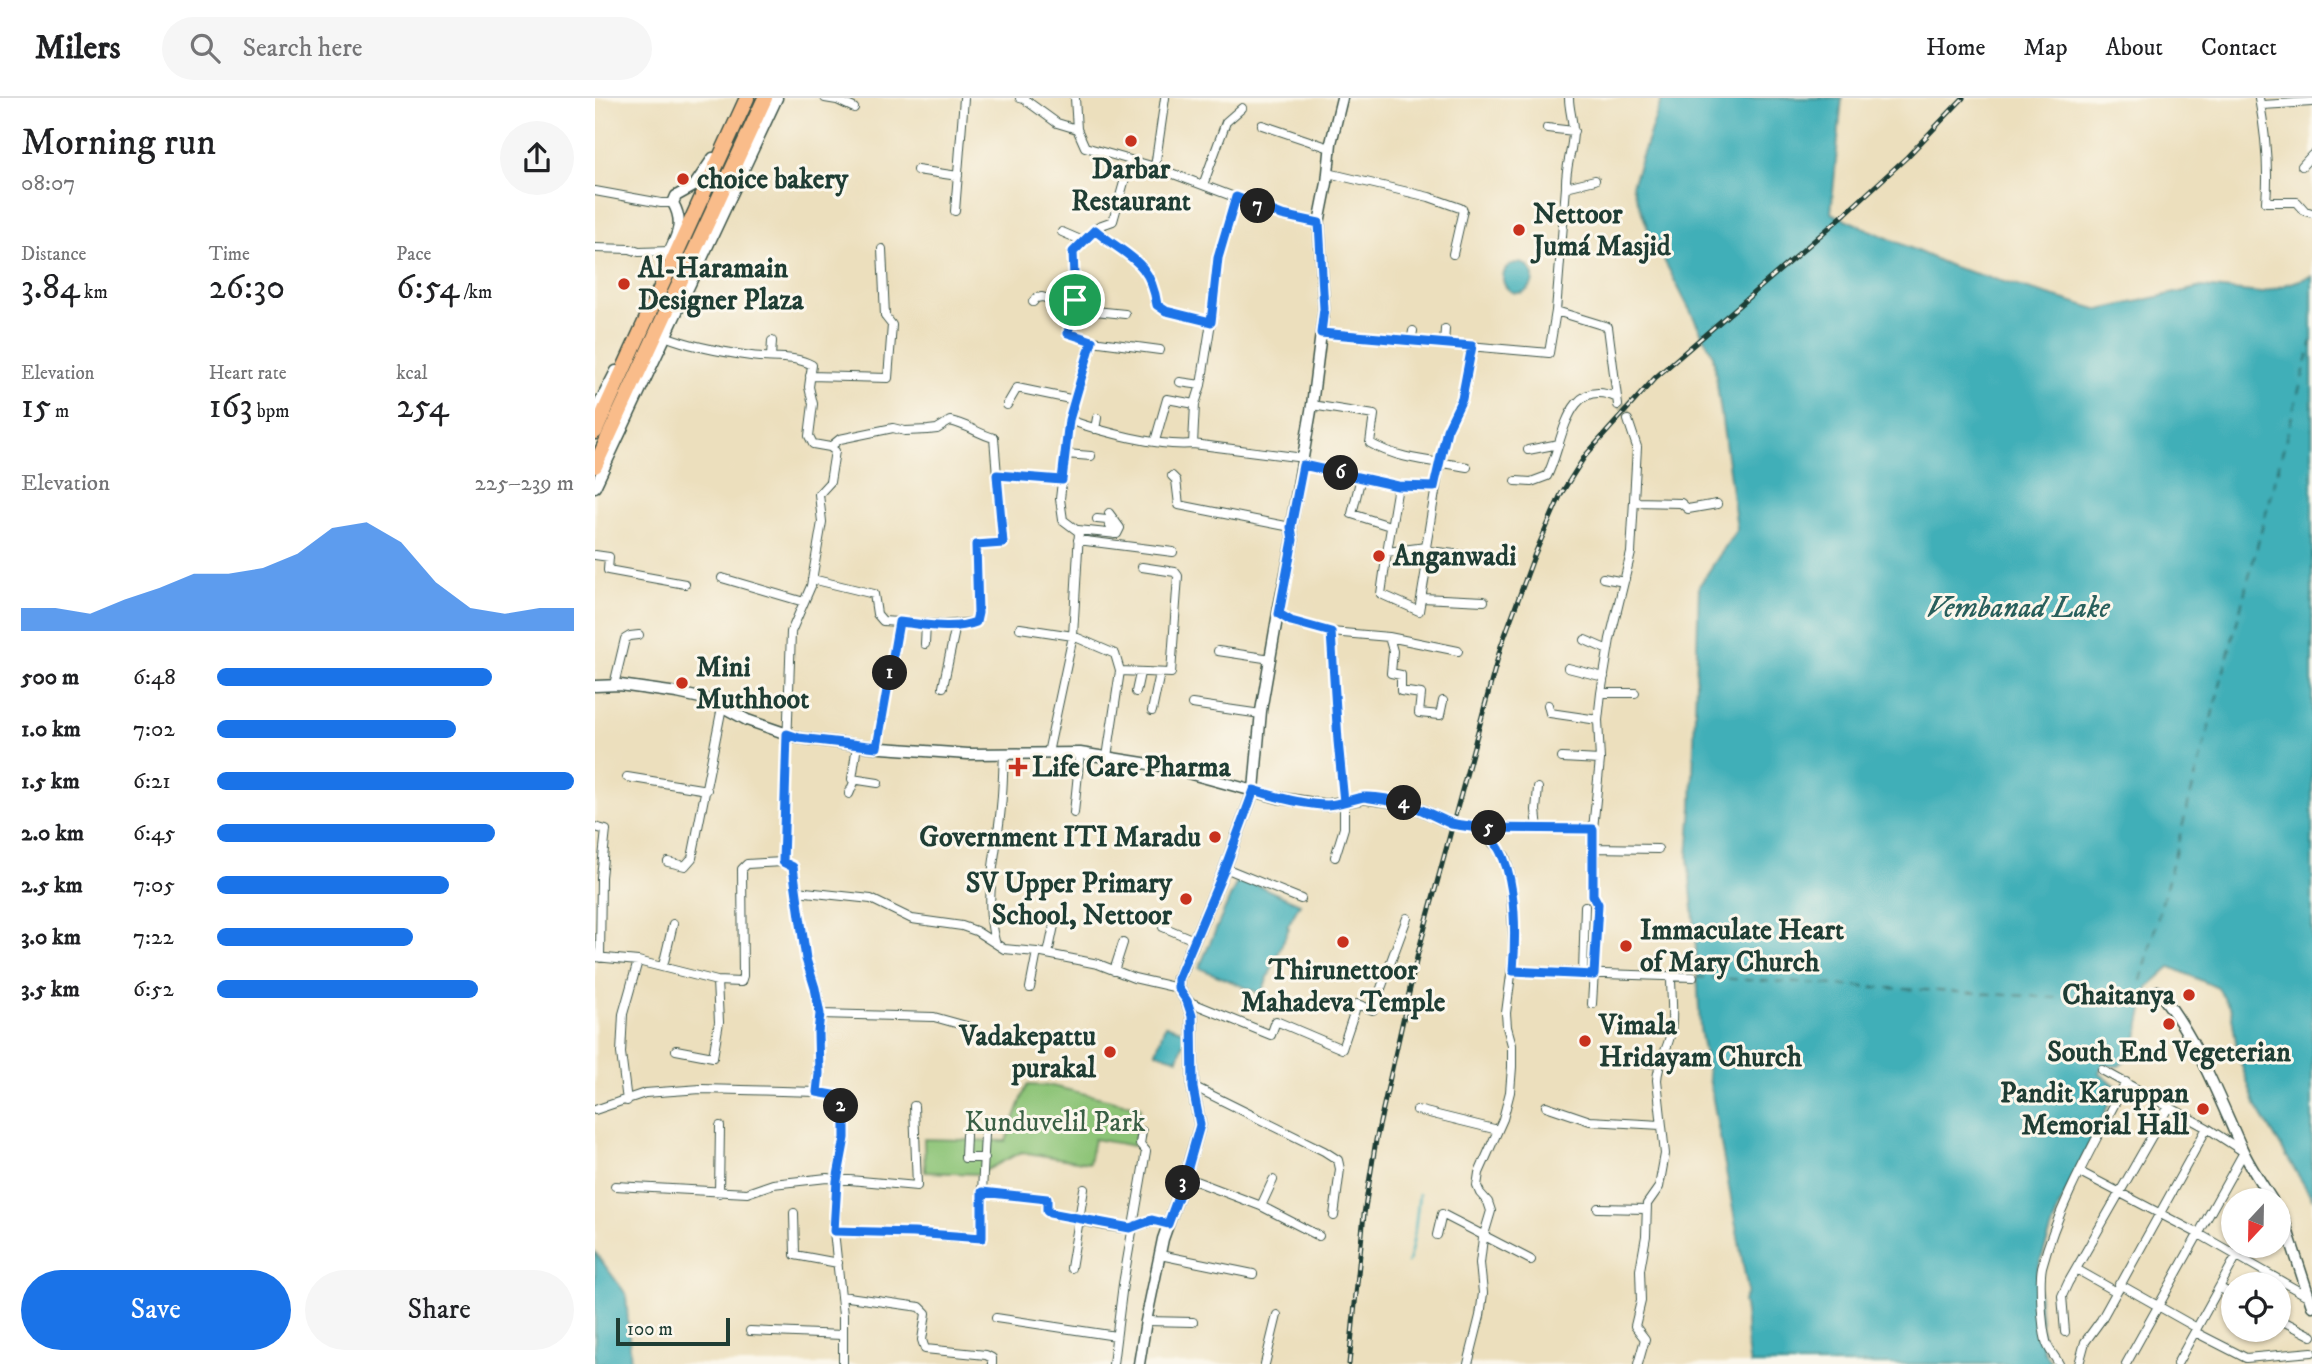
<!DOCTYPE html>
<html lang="en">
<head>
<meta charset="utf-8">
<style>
  :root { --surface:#fff; --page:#f6f6f6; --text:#202124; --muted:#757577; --line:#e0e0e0; --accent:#1a73e8 }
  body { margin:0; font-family:"IM FELL DW Pica",serif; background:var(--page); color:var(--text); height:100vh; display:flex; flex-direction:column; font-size:26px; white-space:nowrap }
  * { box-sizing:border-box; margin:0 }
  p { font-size:23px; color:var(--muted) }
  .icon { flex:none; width:38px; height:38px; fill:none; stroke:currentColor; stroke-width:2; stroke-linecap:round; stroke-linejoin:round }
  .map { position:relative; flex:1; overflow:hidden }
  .drawer { display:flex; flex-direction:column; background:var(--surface); width:595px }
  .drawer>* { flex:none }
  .needle { width:46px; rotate:202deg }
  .tools { position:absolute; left:1626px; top:1090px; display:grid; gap:14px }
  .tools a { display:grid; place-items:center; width:70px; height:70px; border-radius:50%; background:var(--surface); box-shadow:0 2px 5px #0004; font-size:35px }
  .scale { position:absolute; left:21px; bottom:18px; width:114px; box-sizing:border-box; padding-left:7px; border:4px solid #1f3d34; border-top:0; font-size:19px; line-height:24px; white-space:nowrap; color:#1f3d34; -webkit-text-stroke:5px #fbf7ec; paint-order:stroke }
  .pin { position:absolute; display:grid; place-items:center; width:60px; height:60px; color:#fff; margin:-30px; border:4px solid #fff; border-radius:50%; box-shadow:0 2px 7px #0007 }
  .km { position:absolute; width:35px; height:35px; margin:-18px; border-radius:50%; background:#222; color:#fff; font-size:19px; line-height:35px; text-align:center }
  .round { display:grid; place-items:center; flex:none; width:74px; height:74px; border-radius:37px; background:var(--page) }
  .headline { display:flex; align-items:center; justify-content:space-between; height:119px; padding:0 21px }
  h1 { font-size:38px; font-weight:600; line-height:52px }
  .stats { display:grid; grid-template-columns:repeat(3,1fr); gap:10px; height:119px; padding:7px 21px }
  .stats div { display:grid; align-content:center }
  .stats b { font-size:35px; font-weight:600 }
  .stats small { font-size:19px; font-weight:400 }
  .stats p { font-size:19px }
  .chart { height:196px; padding:14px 21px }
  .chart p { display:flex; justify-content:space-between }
  .chart svg { width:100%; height:126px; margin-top:7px; fill:var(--accent); opacity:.7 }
  .button { display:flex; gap:14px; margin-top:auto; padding:14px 21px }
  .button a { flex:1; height:80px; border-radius:42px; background:var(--accent); color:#fff; font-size:28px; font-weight:600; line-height:80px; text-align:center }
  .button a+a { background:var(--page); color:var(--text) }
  ul { padding:0 21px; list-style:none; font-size:23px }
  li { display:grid; grid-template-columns:112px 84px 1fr; align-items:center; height:52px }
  li i { height:18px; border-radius:9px; background:var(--accent) }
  header { display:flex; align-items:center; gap:42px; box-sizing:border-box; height:98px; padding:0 35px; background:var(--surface); border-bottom:2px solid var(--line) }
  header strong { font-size:33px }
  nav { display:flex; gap:38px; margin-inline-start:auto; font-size:24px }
  .search { width:490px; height:63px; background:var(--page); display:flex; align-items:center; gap:18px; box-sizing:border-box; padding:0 24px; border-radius:38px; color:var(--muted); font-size:26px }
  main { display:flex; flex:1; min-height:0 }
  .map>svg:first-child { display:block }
  .green { fill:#8dc477; stroke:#568056; stroke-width:2 }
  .water { fill:#3fafb8; stroke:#2f7676; stroke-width:2 }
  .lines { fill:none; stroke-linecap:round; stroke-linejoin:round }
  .stream { stroke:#3fafb8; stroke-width:2.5 }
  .ferry { stroke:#295f5c; stroke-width:2; stroke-dasharray:9 7; stroke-linecap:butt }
  .minor-tunnel { stroke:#c3bfa2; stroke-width:8; stroke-dasharray:8 4; stroke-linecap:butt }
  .minor-casing { stroke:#3e5549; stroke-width:10 }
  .tertiary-casing { stroke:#3e5549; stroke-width:13 }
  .trunk-casing { stroke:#3e5549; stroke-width:17 }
  .minor { stroke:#fff; stroke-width:8 }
  .tertiary { stroke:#fff; stroke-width:10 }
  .trunk { stroke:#f9bc8a; stroke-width:14 }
  .rail-casing { stroke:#1f3d34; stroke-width:5 }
  .rail { stroke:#fbf7ec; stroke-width:2.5; stroke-dasharray:8; stroke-linecap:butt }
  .route-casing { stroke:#fff; stroke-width:14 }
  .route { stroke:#1a73e8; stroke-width:9 }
  .poi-dot { fill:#c8321e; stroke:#fbf7ec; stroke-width:2.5 }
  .labels { text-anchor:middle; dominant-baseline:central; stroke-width:6; stroke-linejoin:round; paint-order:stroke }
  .poi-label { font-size:28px; font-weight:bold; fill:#1f3d34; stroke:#fbf7ec; text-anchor:start }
  .park-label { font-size:28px; fill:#3a5f45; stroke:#fbf7ec }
  .water-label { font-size:30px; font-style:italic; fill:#295f5c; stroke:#fbf7ec }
</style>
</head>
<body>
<header>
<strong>Milers</strong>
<div class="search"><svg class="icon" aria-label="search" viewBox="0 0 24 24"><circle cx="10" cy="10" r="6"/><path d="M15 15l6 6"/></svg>Search here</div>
<nav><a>Home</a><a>Map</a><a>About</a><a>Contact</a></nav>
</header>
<main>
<section class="drawer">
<div class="headline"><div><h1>Morning run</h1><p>08:07</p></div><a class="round"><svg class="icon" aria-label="share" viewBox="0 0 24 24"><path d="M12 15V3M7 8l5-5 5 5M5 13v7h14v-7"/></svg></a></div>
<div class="stats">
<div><p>Distance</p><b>3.84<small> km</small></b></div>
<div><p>Time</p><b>26:30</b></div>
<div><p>Pace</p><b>6:54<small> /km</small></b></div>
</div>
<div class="stats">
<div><p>Elevation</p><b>15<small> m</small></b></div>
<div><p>Heart rate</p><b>163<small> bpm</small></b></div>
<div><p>kcal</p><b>254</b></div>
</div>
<div class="chart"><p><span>Elevation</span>225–239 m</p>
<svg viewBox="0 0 160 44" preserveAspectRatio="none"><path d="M0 44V36L10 36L20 38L30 33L40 29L50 24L60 24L70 22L80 17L90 8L100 6L110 13L120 27L130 36L140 38L150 36L160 36V44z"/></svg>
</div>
<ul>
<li><b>500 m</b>6:48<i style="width:77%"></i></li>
<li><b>1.0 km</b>7:02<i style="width:67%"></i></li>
<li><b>1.5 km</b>6:21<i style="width:100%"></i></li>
<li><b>2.0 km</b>6:45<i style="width:78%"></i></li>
<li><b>2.5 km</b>7:05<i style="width:65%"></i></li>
<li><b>3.0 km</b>7:22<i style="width:55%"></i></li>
<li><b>3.5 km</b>6:52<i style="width:73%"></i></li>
</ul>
<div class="button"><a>Save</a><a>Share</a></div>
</section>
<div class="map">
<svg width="1717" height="1266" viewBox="0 0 1717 1266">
  <rect width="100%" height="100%" fill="#fbf7ec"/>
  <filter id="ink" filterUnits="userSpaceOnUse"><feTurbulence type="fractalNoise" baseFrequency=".0143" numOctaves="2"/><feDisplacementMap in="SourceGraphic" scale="14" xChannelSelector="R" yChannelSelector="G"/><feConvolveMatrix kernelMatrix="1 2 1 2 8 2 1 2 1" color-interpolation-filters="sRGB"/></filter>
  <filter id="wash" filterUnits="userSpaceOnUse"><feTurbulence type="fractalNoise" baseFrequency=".00686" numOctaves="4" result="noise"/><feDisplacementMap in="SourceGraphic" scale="28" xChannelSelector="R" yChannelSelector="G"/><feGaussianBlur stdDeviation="1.57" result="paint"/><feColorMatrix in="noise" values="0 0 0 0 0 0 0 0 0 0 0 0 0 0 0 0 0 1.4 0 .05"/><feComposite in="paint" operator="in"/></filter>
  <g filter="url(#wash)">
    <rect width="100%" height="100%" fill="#ecdfbd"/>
    <path class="green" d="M432 987 457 988 545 1009 539 1048 499 1041 494 1065 426 1054 384 1076 330 1074 329 1041 411 1043Z"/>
    <path class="water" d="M1067 0H1247L1236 115 1358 169 1505 212 1607 189 1666 195 1717 178V1100L1660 1006 1643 957 1636 912 1623 890 1576 869 1553 889 1539 953 1524 968H1507L1504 975 1522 989 1464 1109 1442 1174 1448 1252 1457 1266H1155C1150 1245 1153 1224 1148 1203L1152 1195V1188L1105 931 1100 832 1093 759 1097 709 1104 488 1142 431 1118 257 1053 131 1037 87Z
      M908 180a15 15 0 1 1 30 0a15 15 0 1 1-30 0Z
      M644 779 705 806 692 829 694 830 666 896 604 870Z
      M570 927 592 934 583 961 561 954Z
      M0 1154 31 1196 36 1266H0Z"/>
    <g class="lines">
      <path class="stream" d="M812 1165C819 1154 822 1111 824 1096"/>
      <path class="ferry" d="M1101 879 1554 905
        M1546 883 1717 243"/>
    </g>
  </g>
  <g filter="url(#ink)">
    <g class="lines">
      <path class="minor-tunnel" d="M1023 307 1033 322"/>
      <g class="minor-casing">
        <path id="minor" d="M230 0 242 2 259 10
          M425 0 429 1 462 25 482 31 490 49 560 69 687 117 724 125
          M480 0 482 31
          M974 0C974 11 978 22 978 33 978 52 970 69 971 89L961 213 1013 229 1023 307
          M1664 0C1670 32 1674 70 1671 104H1702L1710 113 1717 115
          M1667 7 1717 4
          M667 27 735 50
          M952 30 979 33
          M1707 68 1717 57
          M560 69 570 0
          M322 72 363 78
          M733 75 834 99 865 110 868 112 858 156
          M608 87 631 24 647 10
          M971 89 1000 82
          M0 93 66 105H78
          M360 113 369 0
          M500 132C530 158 556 162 562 207L571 213 616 224
          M467 134 488 143
          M0 150 35 151 44 154 75 153
          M438 204 441 200 447 199 480 209
          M480 211 530 216
          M726 235 954 255 961 213
          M497 243 565 252
          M816 244 818 233
          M849 246 850 231
          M176 259 177 243
          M215 278 293 280 297 227 290 218 287 151
          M585 284 606 287
          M412 307 422 290 480 302
          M717 307 779 317 775 345C804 362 839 363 872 369
          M474 322C508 334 563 349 598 346L709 360
          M500 331 502 320
          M560 343 572 301 600 306
          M598 346 600 306 606 287 616 224 623 160 641 99
          M235 349 245 341 298 330 310 333 333 332 342 331 355 323C374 327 381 335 399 340L402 377 467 382
          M933 352 964 346
          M471 356 496 358
          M708 367 803 388 792 454 831 449 834 453 886 459
          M577 378 581 382 584 407 696 429
          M766 379 757 416 795 428
          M921 383 936 384 952 378C968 349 970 275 1022 300
          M803 388 840 389
          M1039 404 1086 405 1093 411 1122 406
          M502 421 512 422 519 436
          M483 432 522 436 525 430 514 415
          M483 442 578 454
          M831 449 845 364 852 332 867 301 877 248
          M792 454 786 496 824 513 834 453
          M0 457 14 459 13 472 90 486
          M127 480 209 504
          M1008 480 1024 483 1030 481
          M217 481 279 496 282 516 288 523 348 527 381 524 383 515 381 447 408 445 402 377
          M827 500 889 503
          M684 516 696 523 736 534 743 643 749 704V730L740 759
          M425 530 478 538 520 556 525 573 512 659
          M736 534 794 539 863 553
          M794 539 798 553 796 575 806 577V593L826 596 824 615 845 617 848 603
          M990 542 1013 552
          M330 546 331 526
          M623 553 676 561
          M973 570 1009 579
          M525 573 576 575 583 478 580 474 547 469
          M19 587 30 541 35 538 44 537
          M348 589 361 527
          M541 594 545 575
          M1006 595H1040
          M597 606 666 616
          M953 607 955 615 1003 622
          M557 613 565 575
          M262 647 257 681 283 685
          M282 649 304 524
          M453 655 478 538 484 434 468 422 465 401 474 322 497 243 473 235 480 209 478 154 504 128 518 123 535 63
          M967 660 1005 662
          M32 679 112 692
          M943 690 941 712 943 731
          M254 696 260 682
          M479 715 485 655
          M856 726 883 730 998 731 1005 662 1003 622 1006 595 1015 541 1036 455 1042 349 1033 322
          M0 729 11 732 6 779 5 860
          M998 750 1063 751
          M73 764 90 768 97 760 127 609
          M188 764 198 769 211 861 221 890 225 916 222 994 244 997 250 1023V1040L242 1083 239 1133 248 1217V1266
          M630 770 706 801
          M201 793 276 801 317 821 367 828 381 833 409 851 442 854 503 866 539 880 583 890
          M568 829 599 842
          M400 843C388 799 402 754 406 709 408 691 408 673 409 655
          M453 856 461 818
          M0 859 43 863 122 883 146 884 148 878 147 771 152 766 188 764 196 534 216 488 227 424 224 396 235 384 240 353 235 349 218 346 214 338 218 306 214 289 217 267C199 257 176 261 156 258 127 254 97 249 70 238
          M68 868 78 826
          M519 873 528 845
          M918 873 1098 879
          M988 876 990 808
          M435 890 442 854
          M592 903 676 937 681 923 747 951 762 906 778 912 812 820
          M997 906 1003 806 998 797V731
          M225 916 339 919 375 929
          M81 952 118 959 124 924 122 883
          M1011 961 1064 966
          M1507 972 1612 1030 1649 1054 1531 1266
          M598 988 729 1053 743 1062 745 1071 739 1118
          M32 1003 26 955 28 916 43 863
          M951 1008 995 1023 1066 1027
          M0 1012 50 995 106 991 222 994
          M822 1012 903 1032
          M371 1037 370 1060H390
          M1485 1074 1604 1136 1714 1199
          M590 1079 666 1108 724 1138
          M20 1088 152 1095 178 1086 232 1080 322 1088 319 1008
          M387 1094 390 1036
          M124 1095 125 1028
          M666 1108 678 1082
          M1003 1110 1051 1111
          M199 1115 200 1157 243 1165
          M239 1133 319 1135 386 1140 387 1094 451 1101 452 1113 455 1115C477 1120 514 1131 536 1130 544 1129 550 1126 557 1122L573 1126
          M842 1137 847 1116 936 1162
          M565 1157 658 1176
          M476 1170 489 1091
          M1481 1171 1520 1193
          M1524 1186 1602 1230
          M1625 1190 1638 1197
          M246 1198 325 1209 331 1215 327 1242 330 1251 391 1257 397 1260V1266
          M401 1220 521 1238
          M1684 1221 1717 1238
          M551 1223 598 1224
          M155 1233 247 1237
          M1470 1234 1467 1198 1473 1185 1574 1008
          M1600 1234 1651 1260 1717 1254
          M518 1266 528 1186 551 1053 545 1046 547 1033
          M670 1266 682 1217
          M873 1266 885 1218 888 1195 885 1165 888 1140 896 1113 893 1104 885 1095 882 1088 884 1075 908 1021 915 994 917 969V947L912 929 911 915 919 854 915 776 910 758 883 730
          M1043 1266 1050 1241 1040 1228 1046 1203 1045 1172 1051 1138 1052 1106 1064 1089 1070 1056 1062 982C1063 964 1073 951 1076 934 1079 916 1076 897 1076 879
          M1464 1266C1460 1258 1453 1252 1451 1243 1447 1228 1444 1184 1447 1169 1464 1104 1501 1043 1531 984
          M1484 1266 1490 1244 1506 1222 1612 1030
          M1582 1266 1647 1148"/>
      </g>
      <g class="tertiary-casing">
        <path id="tertiary" d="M72 159C81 139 90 126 78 105L81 98 99 88 118 60
          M0 314 21 273
          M0 389 182 0
          M0 588 25 587 82 595 115 602 152 622 204 640 287 650 373 656 485 655 567 668 684 700 732 707 769 700 814 706 856 726
          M1563 893C1601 939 1623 998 1647 1051 1655 1069 1667 1086 1677 1102
          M1684 1113 1689 1122 1717 1208
          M544 1266 551 1223 568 1141 590 1079 605 1027 598 990 597 918 592 903 583 890V881L630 770 659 692 666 613 684 509 698 442 696 429 717 307 729 211 724 125 732 85 736 45 747 0"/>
      </g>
      <g class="trunk-casing">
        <path id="trunk" d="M0 334 152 0
          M0 368 170 0"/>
      </g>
      <use href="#minor" class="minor"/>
      <use href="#tertiary" class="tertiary"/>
      <use href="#trunk" class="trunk"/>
      <g class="rail-casing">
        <path id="rail" d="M754 1266 769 1116 781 1042 823 855 906 548 939 458 966 396 990 358 1060 280 1251 115 1312 59 1368 0"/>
      </g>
      <use href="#rail" class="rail"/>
    </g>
  </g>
  <g class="lines" filter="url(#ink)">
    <g class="route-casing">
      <path id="route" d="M480 202 473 235 497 243 474 322 467 382 402 377 408 445 381 447 383 515 381 524C358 533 327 526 304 524L282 649 204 640 192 636 188 764 198 769 211 861 220 890 225 916 223 934 224 976 222 994 244 998 250 1023V1040L242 1083 239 1133 319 1135 387 1140V1094L452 1101V1113L455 1115 535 1130 557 1122 573 1126 590 1080 605 1027 598 990 597 918 592 903 583 890V881L630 770 659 692C681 699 708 707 732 707 745 707 757 700 769 699 799 698 825 711 851 723 861 728 872 726 882 730 924 747 921 835 918 873L999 877 1003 806 998 797V731L883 730 856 726 814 706 769 699 749 704 743 643 736 534 696 523 684 516 698 442 696 429 708 367 803 388 839 389 852 332 867 301 877 248 726 235 729 211 724 125 687 117 641 99 623 160 616 224 571 213 562 207C555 160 531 159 500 132L478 154 480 202"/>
    </g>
    <use href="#route" class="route"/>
  </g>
  <g class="poi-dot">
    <circle cx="536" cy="43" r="7"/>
    <circle cx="88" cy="81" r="7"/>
    <circle cx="924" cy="132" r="7"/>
    <circle cx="29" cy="186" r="7"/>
    <circle cx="784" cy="458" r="7"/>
    <circle cx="87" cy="585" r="7"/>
    <path d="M419.5 658.5h7v7h7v7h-7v7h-7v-7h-7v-7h7z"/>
    <circle cx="620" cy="739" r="7"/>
    <circle cx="591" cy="801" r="7"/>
    <circle cx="748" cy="844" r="7"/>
    <circle cx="1031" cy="848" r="7"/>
    <circle cx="1594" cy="897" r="7"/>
    <circle cx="1574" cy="926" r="7"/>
    <circle cx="990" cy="943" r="7"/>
    <circle cx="515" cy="954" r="7"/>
    <circle cx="1608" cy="1011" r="7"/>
  </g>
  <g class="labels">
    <g class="poi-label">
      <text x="536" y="71" text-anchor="middle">Darbar<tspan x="536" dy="32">Restaurant</tspan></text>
      <text x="102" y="81">choice bakery</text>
      <text x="938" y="116">Nettoor<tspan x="938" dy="32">Jumá Masjid</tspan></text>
      <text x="43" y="170">Al-Haramain<tspan x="43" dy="32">Designer Plaza</tspan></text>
      <text x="798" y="458">Anganwadi</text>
      <text x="101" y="569">Mini<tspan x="101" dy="32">Muthhoot</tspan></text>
      <text x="437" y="669">Life Care Pharma</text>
      <text x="606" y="739" text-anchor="end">Government ITI Maradu</text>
      <text x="577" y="785" text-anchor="end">SV Upper Primary<tspan x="577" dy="32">School, Nettoor</tspan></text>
      <text x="1045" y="832">Immaculate Heart<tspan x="1045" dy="32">of Mary Church</tspan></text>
      <text x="748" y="872" text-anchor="middle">Thirunettoor<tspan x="748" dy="32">Mahadeva Temple</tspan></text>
      <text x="1580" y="897" text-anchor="end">Chaitanya</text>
      <text x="1004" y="927">Vimala<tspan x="1004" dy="32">Hridayam Church</tspan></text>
      <text x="501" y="938" text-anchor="end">Vadakepattu<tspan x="501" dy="32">purakal</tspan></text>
      <text x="1574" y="954" text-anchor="middle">South End Vegeterian</text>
      <text x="1594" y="995" text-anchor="end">Pandit Karuppan<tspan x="1594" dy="32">Memorial Hall</tspan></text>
    </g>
    <g class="park-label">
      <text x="460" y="1024">Kunduvelil Park</text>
    </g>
    <g class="water-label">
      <text x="1423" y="510">Vembanad Lake</text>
    </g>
  </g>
</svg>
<div class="tools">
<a><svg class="needle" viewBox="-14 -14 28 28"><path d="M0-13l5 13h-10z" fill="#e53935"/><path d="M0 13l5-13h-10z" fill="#757577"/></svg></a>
<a><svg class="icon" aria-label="locate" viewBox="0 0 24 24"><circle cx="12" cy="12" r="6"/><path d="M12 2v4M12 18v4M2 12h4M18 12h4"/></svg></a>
</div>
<div class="scale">100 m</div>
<div class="pin" style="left:480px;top:202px;background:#1e9e55"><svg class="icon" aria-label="arrive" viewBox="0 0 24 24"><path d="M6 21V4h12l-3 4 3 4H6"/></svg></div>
<b class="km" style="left:295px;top:575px">1</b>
<b class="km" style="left:246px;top:1008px">2</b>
<b class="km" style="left:588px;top:1085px">3</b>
<b class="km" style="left:809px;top:705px">4</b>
<b class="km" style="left:894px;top:730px">5</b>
<b class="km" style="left:746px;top:375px">6</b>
<b class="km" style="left:663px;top:108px">7</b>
</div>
</main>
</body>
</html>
